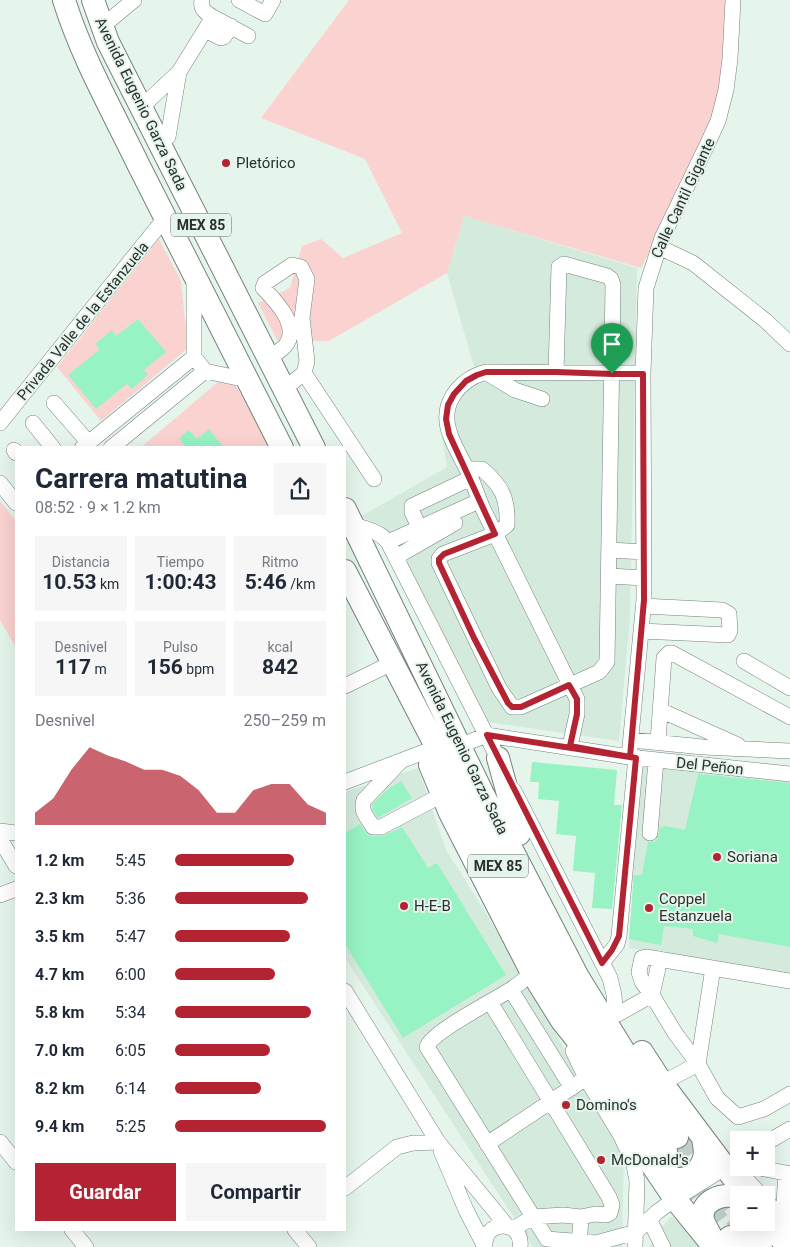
<!DOCTYPE html>
<html lang="es">
<head>
<meta charset="utf-8">
<style>
  :root { --surface:#fff; --page:#f6f6f7; --text:#1f2937; --muted:#747a83; --accent:#b42331 }
  body { margin:0; font-family:Roboto,sans-serif; background:var(--page); color:var(--text); height:100vh; display:flex; flex-direction:column; font-size:19px; white-space:nowrap }
  * { box-sizing:border-box; margin:0 }
  p { font-size:16px; color:var(--muted) }
  .icon { flex:none; width:28px; height:28px; fill:none; stroke:currentColor; stroke-width:2; stroke-linecap:round; stroke-linejoin:round }
  .map { position:relative; flex:1; overflow:hidden }
  .side { position:absolute; left:15px; top:446px; width:331px; height:785px; display:flex; flex-direction:column; background:var(--surface); border-radius:0px; box-shadow:0 5px 20px #0002 }
  .side>* { flex:none }
  .tools { position:absolute; left:730px; top:1131px; display:grid; gap:10px }
  .tools a { display:grid; place-items:center; width:45px; height:45px; border-radius:0px; background:var(--surface); box-shadow:0 5px 20px #0002; font-size:25px }
  .pin { position:absolute; display:grid; place-items:center; width:42px; height:42px; color:#fff; margin:-51px -21px; border-radius:50% 50% 50% 0; rotate:-45deg; box-shadow:0 0 5px #0007 }
  .pin .icon { rotate:45deg }
  .round { display:grid; place-items:center; flex:none; width:52px; height:52px; border-radius:0px; background:var(--page) }
  .head { display:flex; align-items:center; justify-content:space-between; height:85px; padding:0 20px }
  h1 { font-size:28px; font-weight:700; line-height:38px }
  .figures { display:grid; grid-template-columns:repeat(3,1fr); gap:8px; height:85px; padding:5px 20px }
  .figures div { display:grid; align-content:center; border-radius:0px; background:var(--page); text-align:center }
  .figures b { font-size:21px; font-weight:700 }
  .figures small { font-size:14px; font-weight:400 }
  .figures p { font-size:14px }
  .chart { height:140px; padding:10px 20px }
  .chart p { display:flex; justify-content:space-between }
  .chart svg { width:100%; height:90px; margin-top:5px; fill:var(--accent); opacity:.7 }
  .button { display:flex; gap:10px; margin-top:auto; padding:10px 20px }
  .button a { flex:1; height:58px; border-radius:0px; background:var(--accent); color:#fff; font-size:20px; font-weight:700; line-height:58px; text-align:center }
  .button a+a { background:var(--page); color:var(--text) }
  ul { padding:0 20px; list-style:none; font-size:16px }
  li { display:grid; grid-template-columns:80px 60px 1fr; align-items:center; height:38px }
  li i { height:12px; border-radius:6px; background:var(--accent) }
  .map>svg:first-child { display:block }
  .built { fill:#d4eadd }
  .green { fill:#fad3d1 }
  .building { fill:#97f3c3 }
  .lines { fill:none; stroke-linecap:round; stroke-linejoin:round }
  .highway-tunnel { stroke:#c0cec6; stroke-width:22; stroke-dasharray:22 11; stroke-linecap:butt }
  .minor-casing { stroke:#75837b; stroke-width:16 }
  .highway-casing { stroke:#75837b; stroke-width:24 }
  .minor { stroke:#fff; stroke-width:15 }
  .highway { stroke:#fff; stroke-width:22 }
  .route-casing { stroke:#fff; stroke-width:10 }
  .route { stroke:#b42331; stroke-width:6 }
  .poi-dot { fill:#b42331; stroke:#e6f5ec; stroke-width:2 }
  .labels { text-anchor:middle; dominant-baseline:central; stroke-width:4; stroke-linejoin:round; paint-order:stroke }
  .shield { fill:#e6f5ec; stroke:#626b66; stroke-width:1 }
  .shield-label { font-size:14px; font-weight:bold; fill:#2a302d }
  .street-label { font-size:15px; fill:#2a302d; stroke:#e6f5ec }
  .poi-label { font-size:15px; fill:#2a302d; stroke:#e6f5ec; text-anchor:start }
</style>
</head>
<body>
<div class="map">
<svg width="790" height="1247" viewBox="0 0 790 1247">
  <rect width="100%" height="100%" fill="#e6f5ec"/>
  <path class="built" d="M464 216 637 268 630 618 619 741 488 722 393 536 382 525 360 517 447 467 440 426 444 400 457 378 474 367 447 273Z
    M643 767 790 780V976L629 948 636 824Z
    M418 768 446 850 483 908 624 1152 622 1247H533L345 958V792Z
    M671 1217 675 1218 704 1247H650L652 1240 659 1230Z"/>
  <path class="green" d="M349 0H727L724 55 714 121 641 268 464 216 447 273 329 341 277 340 258 303 290 288 302 246 321 239 343 258 402 233 365 159 261 118Z
    M159 239 181 281 188 348 101 421 57 367Z
    M218 382 236 386 271 447 140 448Z
    M0 501 16 521V648L0 620Z"/>
  <path class="building" d="M138 319 166 352 144 370 148 375 132 389 127 384 96 409 68 375 100 349 95 344 112 330 116 336Z
    M209 429 224 448H186L179 438 189 430 197 439Z
    M532 762 617 770 614 805H622L612 909 592 908 595 873 573 871 576 836 556 834 559 801 538 799 539 782H530Z
    M698 774 790 783V947L719 934 717 943 693 936V929L664 926 661 945 629 939 634 875H642L648 842H654L657 839 660 828 665 826 685 830Z
    M401 781 412 798 378 818 373 810 372 805 388 789Z
    M360 824 368 835 373 836 385 835 402 827 428 868 437 863 506 975 403 1038 345 944V833Z"/>
  <g class="lines">
    <path class="highway-tunnel" d="M677 1137 739 1222
      M666 1151 730 1237"/>
    <g class="minor-casing">
      <path id="minor" d="M202 0C200 9 206 13 213 17
        M239 0 265 14 273 0
        M110 20 134 0
        M205 30 221 38 224 37 231 26
        M148 101 179 72 213 17 248 36
        M168 137 179 72
        M659 247 693 263 766 321 790 344
        M194 279V357L205 371 247 380
        M268 358C274 355 280 351 285 346 301 327 276 301 263 288L265 283 292 265 301 267 307 279 302 318 307 361 304 373 284 389
        M304 373 374 479
        M487 373 515 390 542 399
        M54 403 88 442
        M0 423 165 218
        M33 423 53 448
        M82 448 194 357
        M111 448 205 371
        M14 450 16 453
        M467 469H482C502 486 508 498 507 525L495 534 443 554 439 559V563L499 688 512 707H521L599 672 607 662 613 285 611 279 607 276 564 264 559 267 556 372
        M0 483 16 503
        M353 525C367 529 379 531 388 542L502 766
        M420 529 412 512V506L471 478
        M388 542 479 501
        M610 550 644 552
        M396 557 455 523
        M609 576 644 578
        M641 631 728 635 730 631 729 614 722 610 643 606
        M744 661 790 688
        M345 686 392 663
        M660 710 738 745
        M632 740 703 747 790 751
        M658 741 664 658 669 653H672L790 717
        M469 742 487 735 629 757 790 774
        M570 746 577 714V699L483 509C478 498 475 487 470 476 464 462 455 449 450 434 439 405 458 380 486 372L643 373
        M629 757 644 600 643 373 646 288 662 238 707 145 718 121 726 90 730 59 733 0
        M401 761 364 800C360 811 367 817 373 827H381L442 795
        M345 782 424 752
        M514 791 610 978 614 995 615 1009
        M0 831 16 833
        M650 833 656 760
        M0 839 16 866
        M0 895 16 889
        M602 963 617 944 619 936 636 757
        M532 973C525 979 518 985 510 990 495 1000 431 1032 427 1047L547 1239 596 1243 636 1232 657 1212 675 1199 739 1159
        M790 981 646 957 642 958 639 972 642 982 652 995 675 1033 698 1064 717 1098 738 1117 764 1109 790 1094
        M511 990 572 1088
        M345 991 438 1142 507 1226
        M490 1002 609 1197 612 1205 610 1213 606 1215 595 1214 581 1217 563 1215 533 1217 513 1229
        M618 1014 652 995 660 959
        M573 1051 586 1078 621 1136 634 1165 637 1181 635 1247
        M662 1083 698 1064 713 968
        M0 1142 16 1162
        M766 1143 790 1129
        M487 1144 586 1078
        M441 1151 466 1210 485 1247
        M760 1168 790 1174
        M741 1174 761 1195
        M786 1174 784 1202 790 1210
        M345 1188 397 1147 413 1143 438 1142
        M766 1201 790 1227
        M649 1219 663 1247
        M72 1230 86 1247
        M295 1230 309 1247
        M485 1247C483 1218 524 1220 520 1247
        M579 1247 581 1217"/>
    </g>
    <g class="highway-casing">
      <path id="highway" d="M64 0C82 58 113 112 139 166 186 260 234 354 282 448
        M93 0 108 42 314 448
        M345 509 483 794 578 977 677 1137
        M345 571 561 987 666 1151
        M498 758 519 834
        M430 765 450 813 532 973 562 1021 578 1041 650 1162 675 1199 714 1247
        M642 1052 662 1083 746 1195
        M653 1164C660 1169 667 1175 674 1178 687 1183 701 1170 704 1158 706 1151 704 1145 703 1138
        M766 1221 788 1247
        M743 1228 761 1247
        M730 1237 739 1247
        M712 1238C709 1232 705 1226 703 1220 699 1200 724 1192 739 1198"/>
    </g>
    <use href="#minor" class="minor"/>
    <use href="#highway" class="highway"/>
  </g>
  <g class="lines">
    <g class="route-casing">
      <path id="route" d="M612 374 556 372H486L477 375 466 381 454 394 448 405 446 419 449 434 495 534 444 554 439 559V563L474 638 508 703 512 707H521L569 685 577 699V714L570 746 630 757 636 758 619 936 612 950 602 963 487 735 630 757 644 600 643 374H612"/>
    </g>
    <use href="#route" class="route"/>
  </g>
  <g class="poi-dot">
    <circle cx="226" cy="163" r="5"/>
    <circle cx="717" cy="857" r="5"/>
    <circle cx="404" cy="906" r="5"/>
    <circle cx="649" cy="908" r="5"/>
    <circle cx="566" cy="1105" r="5"/>
    <circle cx="601" cy="1160" r="5"/>
  </g>
  <g class="labels">
    <g class="shield">
      <rect x="171" y="213.5" width="60" height="23" rx="4"/>
      <rect x="468" y="854.5" width="60" height="23" rx="4"/>
    </g>
    <g class="shield-label">
      <text x="201" y="225">MEX 85</text>
      <text x="498" y="866">MEX 85</text>
    </g>
    <g class="street-label">
      <text transform="translate(141 104) rotate(64)">Avenida Eugenio Garza Sada</text>
      <text transform="translate(683 198) rotate(-65)">Calle Cantil Gigante</text>
      <text transform="translate(83 321) rotate(-51)">Privada Valle de la Estanzuela</text>
      <text transform="translate(462 748) rotate(64)">Avenida Eugenio Garza Sada</text>
      <text transform="translate(710 766) rotate(6)">Del Peñon</text>
    </g>
    <g class="poi-label">
      <text x="236" y="163">Pletórico</text>
      <text x="727" y="857">Soriana</text>
      <text x="659" y="899">Coppel<tspan x="659" dy="17">Estanzuela</tspan></text>
      <text x="414" y="906">H-E-B</text>
      <text x="576" y="1105">Domino's</text>
      <text x="611" y="1160">McDonald's</text>
    </g>
  </g>
</svg>
<div class="tools">
<a>+</a>
<a>−</a>
</div>
<div class="pin" style="left:612px;top:374px;background:#1e9e55"><svg class="icon" aria-label="arrive" viewBox="0 0 24 24"><path d="M6 21V4h12l-3 4 3 4H6"/></svg></div>
<section class="side">
<div class="head"><div><h1>Carrera matutina</h1><p>08:52 · 9 × 1.2 km</p></div><a class="round"><svg class="icon" aria-label="share" viewBox="0 0 24 24"><path d="M12 15V3M7 8l5-5 5 5M5 13v7h14v-7"/></svg></a></div>
<div class="figures">
<div><p>Distancia</p><b>10.53<small> km</small></b></div>
<div><p>Tiempo</p><b>1:00:43</b></div>
<div><p>Ritmo</p><b>5:46<small> /km</small></b></div>
</div>
<div class="figures">
<div><p>Desnivel</p><b>117<small> m</small></b></div>
<div><p>Pulso</p><b>156<small> bpm</small></b></div>
<div><p>kcal</p><b>842</b></div>
</div>
<div class="chart"><p><span>Desnivel</span>250–259 m</p>
<svg viewBox="0 0 160 44" preserveAspectRatio="none"><path d="M0 44V38L10 31L20 17L30 6L40 10L50 13L60 17L70 17L80 20L90 27L100 38L110 38L120 27L130 24L140 24L150 34L160 38V44z"/></svg>
</div>
<ul>
<li><b>1.2 km</b>5:45<i style="width:79%"></i></li>
<li><b>2.3 km</b>5:36<i style="width:88%"></i></li>
<li><b>3.5 km</b>5:47<i style="width:76%"></i></li>
<li><b>4.7 km</b>6:00<i style="width:66%"></i></li>
<li><b>5.8 km</b>5:34<i style="width:90%"></i></li>
<li><b>7.0 km</b>6:05<i style="width:63%"></i></li>
<li><b>8.2 km</b>6:14<i style="width:57%"></i></li>
<li><b>9.4 km</b>5:25<i style="width:100%"></i></li>
</ul>
<div class="button"><a>Guardar</a><a>Compartir</a></div>
</section>
</div>
</body>
</html>
